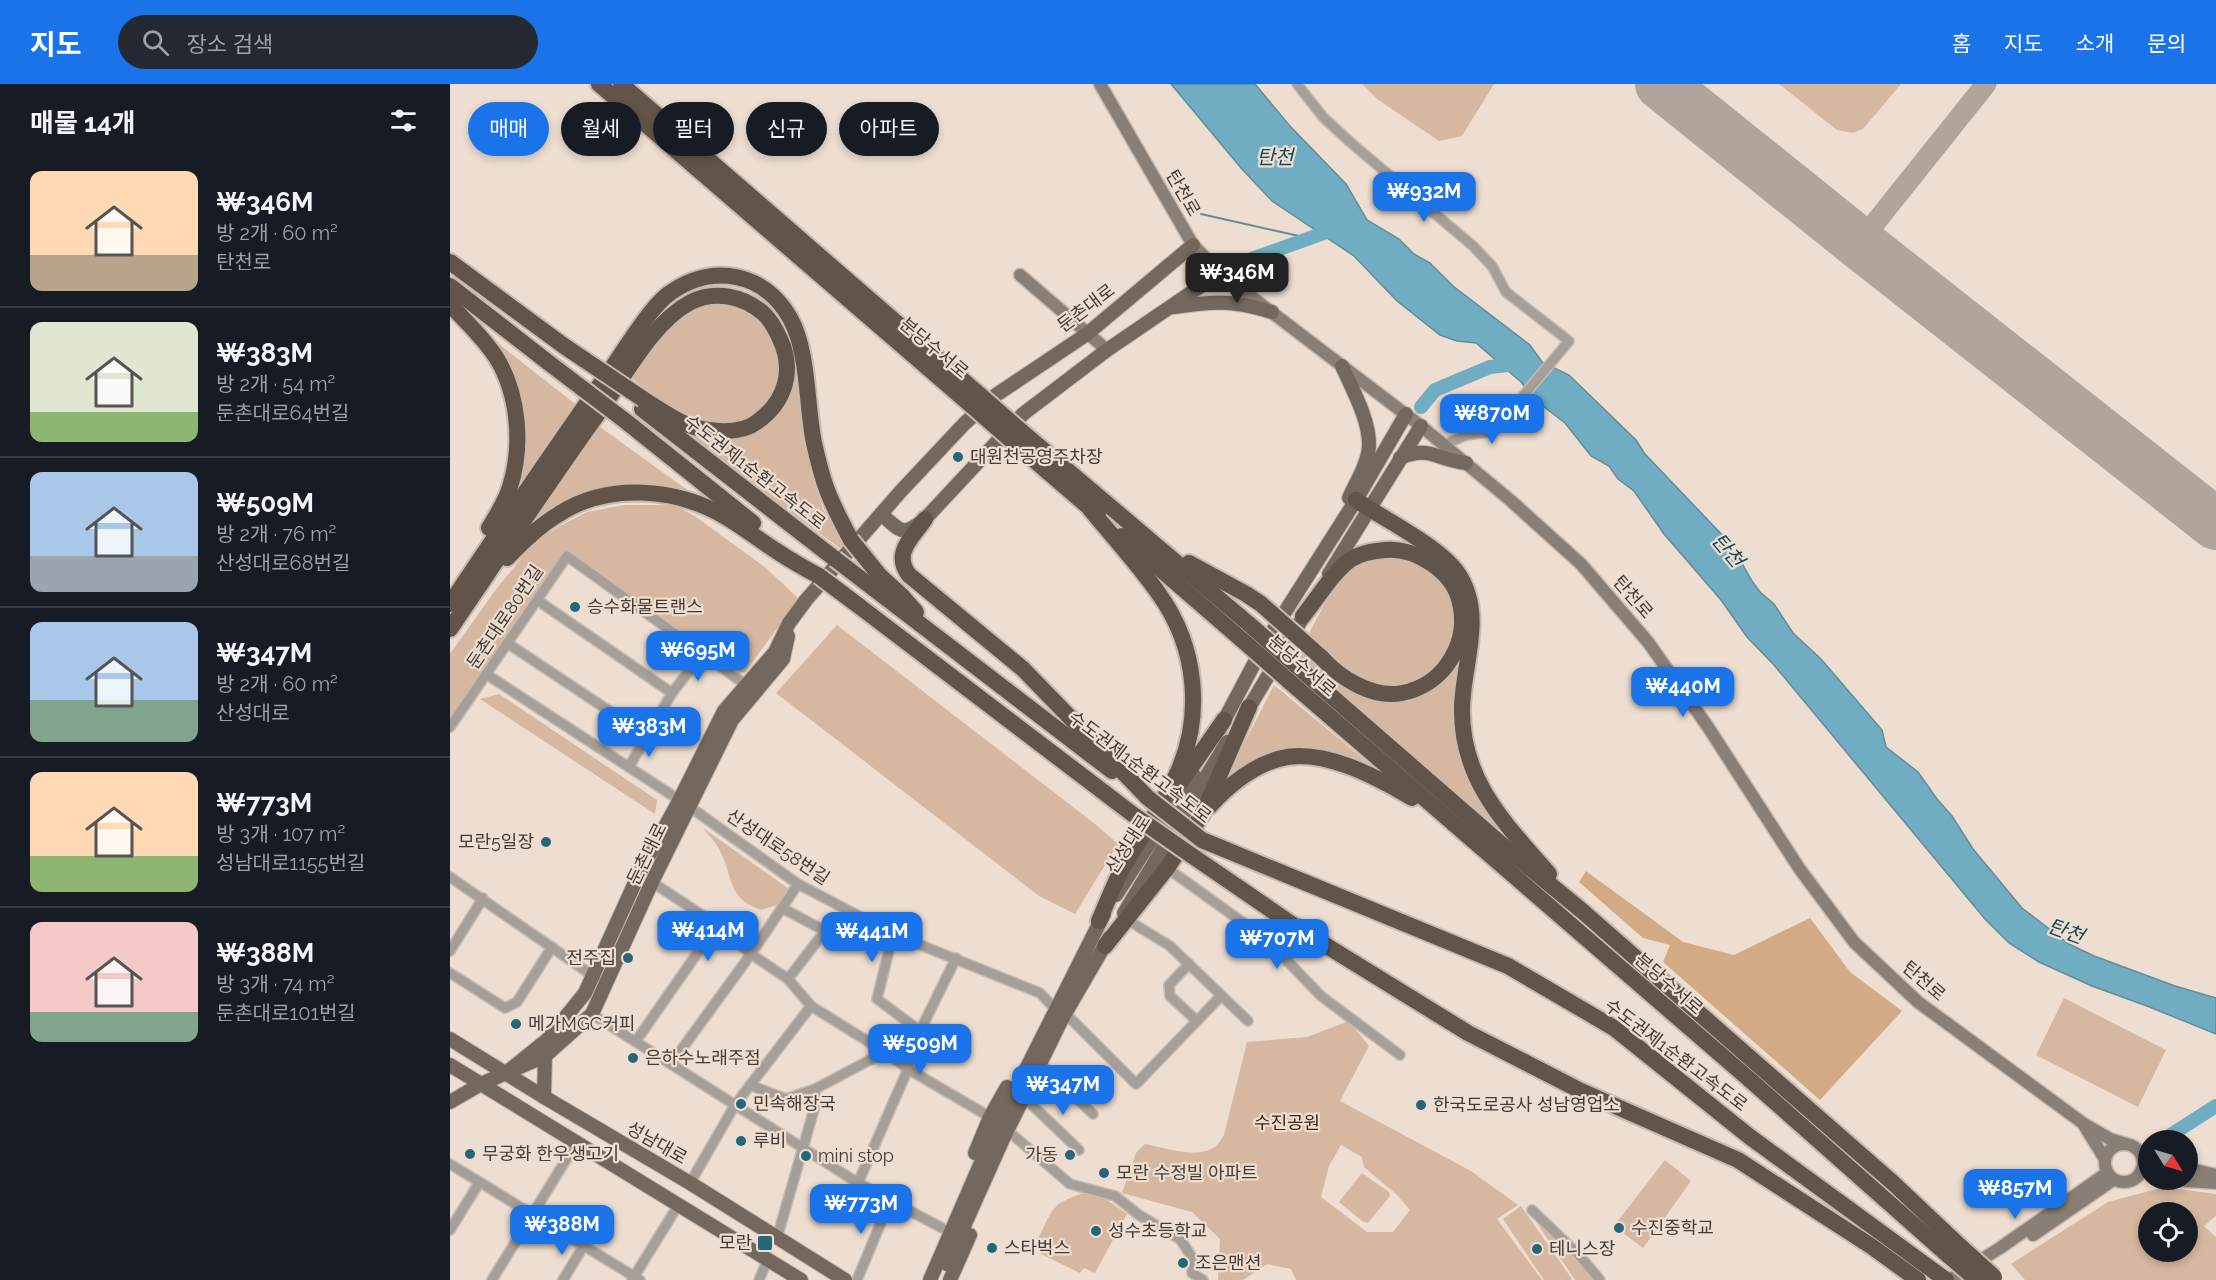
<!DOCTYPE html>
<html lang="ko">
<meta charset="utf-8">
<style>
:root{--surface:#171b24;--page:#242831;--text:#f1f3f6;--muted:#9ea1a6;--line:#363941;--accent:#1a73e8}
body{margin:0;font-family:Raleway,"Noto Sans KR",sans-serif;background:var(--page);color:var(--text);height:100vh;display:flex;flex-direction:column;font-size:22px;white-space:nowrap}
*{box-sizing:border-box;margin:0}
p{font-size:20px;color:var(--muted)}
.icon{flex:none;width:33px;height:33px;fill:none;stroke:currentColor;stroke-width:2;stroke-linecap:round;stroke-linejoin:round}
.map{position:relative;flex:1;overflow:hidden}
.sheet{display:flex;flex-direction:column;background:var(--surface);width:450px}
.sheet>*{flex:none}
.guide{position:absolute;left:18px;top:18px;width:570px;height:54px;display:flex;gap:12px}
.needle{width:39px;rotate:127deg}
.buttons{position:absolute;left:1688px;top:1046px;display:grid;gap:12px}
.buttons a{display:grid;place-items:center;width:60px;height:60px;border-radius:50%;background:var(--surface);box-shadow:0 3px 9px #0003;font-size:30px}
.price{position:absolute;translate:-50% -51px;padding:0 14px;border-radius:12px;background:var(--accent);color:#fff;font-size:20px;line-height:39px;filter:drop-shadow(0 2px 3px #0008)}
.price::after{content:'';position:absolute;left:50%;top:36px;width:18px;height:14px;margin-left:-9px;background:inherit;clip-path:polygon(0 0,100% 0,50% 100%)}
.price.active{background:#222;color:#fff}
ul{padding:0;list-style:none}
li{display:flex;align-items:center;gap:18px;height:150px;padding:0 30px}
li+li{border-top:2px solid var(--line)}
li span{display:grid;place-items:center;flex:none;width:168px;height:120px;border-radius:12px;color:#555}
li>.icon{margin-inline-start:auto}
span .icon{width:72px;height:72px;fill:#fffc;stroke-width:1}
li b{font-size:26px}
h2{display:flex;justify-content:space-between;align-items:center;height:72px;padding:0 30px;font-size:26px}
.tag{padding:0 21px;border-radius:27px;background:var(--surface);box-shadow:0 3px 9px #0003;font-size:21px;line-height:54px}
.tag.active{background:var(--accent);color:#fff}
header{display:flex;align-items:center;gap:36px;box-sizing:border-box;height:84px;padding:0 30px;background:var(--accent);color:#fff}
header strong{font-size:28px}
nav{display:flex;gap:33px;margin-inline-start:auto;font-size:21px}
.search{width:420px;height:54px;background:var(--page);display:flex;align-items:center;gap:15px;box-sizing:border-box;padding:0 21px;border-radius:33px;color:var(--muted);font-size:22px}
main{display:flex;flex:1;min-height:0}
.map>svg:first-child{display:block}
</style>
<header>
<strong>지도</strong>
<div class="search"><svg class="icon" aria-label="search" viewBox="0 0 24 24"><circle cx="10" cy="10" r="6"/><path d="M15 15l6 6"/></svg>장소 검색</div>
<nav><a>홈</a><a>지도</a><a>소개</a><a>문의</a></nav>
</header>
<main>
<section class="sheet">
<h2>매물 14개<svg class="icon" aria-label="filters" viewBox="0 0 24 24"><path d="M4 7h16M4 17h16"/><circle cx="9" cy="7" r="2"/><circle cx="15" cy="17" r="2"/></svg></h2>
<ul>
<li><span style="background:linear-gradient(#ffd9b3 70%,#b9a48a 0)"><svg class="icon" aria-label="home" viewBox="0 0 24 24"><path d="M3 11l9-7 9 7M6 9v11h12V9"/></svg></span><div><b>₩346M</b><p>방 2개 · 60 m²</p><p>탄천로</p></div></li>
<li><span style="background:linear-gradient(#dfe7d0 75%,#8fb573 0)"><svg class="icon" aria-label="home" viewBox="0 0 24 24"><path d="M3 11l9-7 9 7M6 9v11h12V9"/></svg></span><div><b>₩383M</b><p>방 2개 · 54 m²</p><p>둔촌대로64번길</p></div></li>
<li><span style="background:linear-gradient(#a9c7e8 70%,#9aa5b1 0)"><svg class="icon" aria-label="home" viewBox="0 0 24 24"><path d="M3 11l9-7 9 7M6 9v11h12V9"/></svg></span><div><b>₩509M</b><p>방 2개 · 76 m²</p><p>산성대로68번길</p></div></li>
<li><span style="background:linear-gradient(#a9c7e8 65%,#7fa58c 0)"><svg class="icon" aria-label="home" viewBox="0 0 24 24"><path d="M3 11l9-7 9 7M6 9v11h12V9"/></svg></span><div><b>₩347M</b><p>방 2개 · 60 m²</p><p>산성대로</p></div></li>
<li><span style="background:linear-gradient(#ffd9b3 70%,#8fb573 0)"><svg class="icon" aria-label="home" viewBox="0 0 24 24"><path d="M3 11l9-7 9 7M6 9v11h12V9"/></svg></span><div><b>₩773M</b><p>방 3개 · 107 m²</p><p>성남대로1155번길</p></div></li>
<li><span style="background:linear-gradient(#f6c9c9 75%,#7fa58c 0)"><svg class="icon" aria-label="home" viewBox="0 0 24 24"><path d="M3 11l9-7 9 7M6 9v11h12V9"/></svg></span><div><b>₩388M</b><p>방 3개 · 74 m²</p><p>둔촌대로101번길</p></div></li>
</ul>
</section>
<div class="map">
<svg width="1766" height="1196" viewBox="0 0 1766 1196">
<rect width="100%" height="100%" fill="#eeded1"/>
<g fill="#d6b8a0" fill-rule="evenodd">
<path d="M912 0H1044L1012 52 989 57 927 15Z"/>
<path d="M1329 0H1451L1413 45 1403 49 1387 46Z"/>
<path d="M270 217C288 222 314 232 322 251 338 285 323 334 282 342 274 343 263 339 255 338 248 336 239 336 233 332 214 323 198 308 182 294 206 258 222 224 270 217Z"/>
<path d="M26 242 129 323 63 412 73 344Z"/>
<path d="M347 288 354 357 365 401 373 425 391 452 402 473 238 353C300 359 327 350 347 288Z"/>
<path d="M150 343 247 413C206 397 162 392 122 414 104 425 87 440 70 453Z"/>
<path d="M174 421H225L246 433 316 484 349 515 295 588 282 589 245 560 113 469 0 635V570L44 508 82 461 108 443 137 428Z"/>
<path d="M939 472 961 475 983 486 1003 512 1006 531 1004 554 997 572 964 601 941 605 916 599 883 578 857 553 890 491 911 479Z"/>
<path d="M387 541 645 740 668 760 625 830 589 812 326 609Z"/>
<path d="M853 569C890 594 927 633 974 611 987 605 999 590 1009 580L1014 680 1028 713 1059 758 849 575Z"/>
<path d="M824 601 923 683 882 671 793 683 777 693Z"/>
<path d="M49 610 207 716 205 730 30 615Z"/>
<path d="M253 744 339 805 327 821 311 826C277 814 284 795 270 767 266 758 258 751 253 744Z"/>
<path d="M1614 914 1716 966 1688 1023 1586 971Z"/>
<path d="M899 937 919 962 890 1017 1021 1087 1068 1121 1047 1135 1092 1196H846L841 1185 817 1180 793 1196H768L770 1155 742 1128 672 1109 686 1069 695 1060C716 1064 747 1076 766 1062 769 1059 772 1054 774 1051L797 958 857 953ZM891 1061 912 1073 914 1083 946 1110 960 1126 943 1148H917L871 1113 879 1082Z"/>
<path d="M1215 1076 1241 1097 1193 1164 1164 1142Z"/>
<path d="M912 1089 939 1108 940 1112 918 1139 912 1137 889 1118Z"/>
<path d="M1714 1103 1766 1110V1132L1754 1142 1766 1153V1196H1575L1561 1180 1658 1118ZM1698 1128H1737V1167H1698Z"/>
<path d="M635 1109 653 1113 677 1130 645 1189 634 1184 630 1189 589 1169 592 1162 586 1159C602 1128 599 1119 635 1109Z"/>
<path d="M1071 1122 1122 1195 1121 1196H1094L1053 1135Z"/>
<path d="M1083 1133 1110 1156 1145 1196H1125Z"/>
</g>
<path fill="#d3aa86" d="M1136 787 1233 858 1284 871 1360 834 1400 888 1452 927 1370 1016 1213 878 1220 861 1193 854 1129 798Z"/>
<path fill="#71adc2" stroke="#638b98" stroke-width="1.5" d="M721 0H805L839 41 896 100 917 136 949 155 964 170 980 179 1003 202 1080 261 1092 278 1119 291 1186 356 1195 370 1275 454 1280 468 1289 474 1302 497 1310 508 1324 520 1343 549 1371 575 1432 646 1436 663 1468 688 1487 715 1502 732 1523 765 1572 824 1619 860 1644 872 1725 902 1766 914V950L1697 922 1642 902 1589 878 1559 859 1535 835 1324 581 1297 553 1271 516 1214 450 1184 407 1168 395 1159 382 1141 372 1115 339 1085 316 1071 298 1026 259 1007 257 990 251 947 217 904 172 822 117 791 84Z"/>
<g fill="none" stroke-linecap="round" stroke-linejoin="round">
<path stroke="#638b98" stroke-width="2" d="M751 130 858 154"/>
<g stroke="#71adc2" stroke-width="14">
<path d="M785 181 885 145"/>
<path d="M971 323 985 306 1040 283 1067 280"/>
<path d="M1713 1056 1766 1022"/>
</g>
<path stroke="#b1a49a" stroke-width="21" d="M1409 159 1536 0"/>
<path stroke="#b1a49a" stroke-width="52" d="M1211 0 1409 159 1766 440"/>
<g stroke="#c8baaf" stroke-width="12">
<g id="street">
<path d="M847 0 873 33 900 58 1023 162 1042 182 1056 208 1119 257 1044 347 1016 351 994 361"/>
<path d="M87 516 222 609"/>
<path d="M57 559 197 652"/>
<path d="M36 590 240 723 348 800 443 850 590 909 605 925"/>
<path d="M0 643 117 472 296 601"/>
<path d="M179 683 222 609 252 570"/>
<path d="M717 784 816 855 871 912 950 971"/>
<path d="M0 793 146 894"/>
<path d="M202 798 267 841 301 870 338 895 361 922 435 968 458 985 540 1033"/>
<path d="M332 824 375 847 440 850"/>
<path d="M676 835 720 862 798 937"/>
<path d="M443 850 427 915 470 947"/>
<path d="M0 867 33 814"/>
<path d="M739 880 719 901 720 912 747 937"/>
<path d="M0 889 55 924 67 918 102 863"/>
<path d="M338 895 375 847"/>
<path d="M142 930 408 1099 492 1144"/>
<path d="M620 934 686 1000 771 912"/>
<path d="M186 957 267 841"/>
<path d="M221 980 301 870 348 800"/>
<path d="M595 984 643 1030"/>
<path d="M300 1001 336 1015 365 1005"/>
<path d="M579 1018 629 1066"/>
<path d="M564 1052 620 1100 665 1112 689 1131 730 1155 742 1173V1189L753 1196"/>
<path d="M0 1080 190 1196"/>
<path d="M240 1099 285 1021 361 922"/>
<path d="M408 1099 458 985 460 958 470 947 506 874"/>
<path d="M1082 1126 1129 1171 1150 1196"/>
<path d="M0 1146 29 1099"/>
<path d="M327 1154 365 1022V1005L435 968 460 958"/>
<path d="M42 1196 127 1058"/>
<path d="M113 1196 133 1163"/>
<path d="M182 1196 229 1120"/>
<path d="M309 1196 318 1175"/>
<path d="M407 1196 440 1117"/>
</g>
</g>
<g stroke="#c8baaf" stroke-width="15">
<g id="secondary">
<path d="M650 0 743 161 770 189 971 342 1060 416 1131 480 1198 558 1258 643 1349 784 1404 858 1468 918 1634 1040 1660 1055 1676 1060"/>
<path d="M570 191 657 266"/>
<path d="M1634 1041 1655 1075"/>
<circle cx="1674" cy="1079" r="19"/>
<path d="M1737 1084 1766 1091"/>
<path d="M1708 1095 1766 1099"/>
<path d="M1583 1151 1663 1096"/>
<path d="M1499 1196 1550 1164 1657 1089"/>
</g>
</g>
<g stroke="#c8baaf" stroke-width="16">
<g id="primary">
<path d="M724 223C764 217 783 216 822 228"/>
<path d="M892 282C902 304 920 337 919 362 918 380 906 398 899 414"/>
<path d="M950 374C979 361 987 376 1016 379"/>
<path d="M431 430C452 448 452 453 475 435L573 330 657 266 770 189"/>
<path d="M879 490 971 342"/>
<path d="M794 632 858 525"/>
<path d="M769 646 814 561 906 416 956 330"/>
<path d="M666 811 744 691"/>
<path d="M674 829 777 658"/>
<path d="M0 955 94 1013 240 1099 395 1196"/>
<path d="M0 981 351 1196"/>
<path d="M56 989 97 956 135 909 188 792 229 717 274 627 325 568 339 539 356 516 451 407 514 340 546 311 637 250 743 161"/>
<path d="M94 1013 95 972"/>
<path d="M0 1018 31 1000 95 972 142 930 202 798 282 636 333 575 338 552"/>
<path d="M525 1069 540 1033 557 1003"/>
<path d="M497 1180 553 1055 613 933 659 854"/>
<path d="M480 1196 543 1051 654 830"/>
<path d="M500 1196 520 1151"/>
</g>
</g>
<g stroke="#c8baaf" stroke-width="20">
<g id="highway">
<path d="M149 0 522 322"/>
<path d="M171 0 531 312"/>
<path d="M0 178 114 262"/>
<path d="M0 202 99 279"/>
<path d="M0 220C15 237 33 253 46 273 69 310 73 362 60 403 56 417 47 431 39 444"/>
<path d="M192 325 385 475"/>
<path d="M178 339 303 439"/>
<path d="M571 347 800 541"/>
<path d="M562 357 648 431"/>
<path d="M906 416C933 435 993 464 1009 491 1035 532 1013 579 1012 624 1011 697 1055 739 1099 790"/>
<path d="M640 425C663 453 688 480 709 510 747 563 754 633 726 692 710 725 689 756 671 787 663 803 656 821 649 837"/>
<path d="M475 435C463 453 442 469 459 491L573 585 698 714"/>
<path d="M672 452 791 555"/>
<path d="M57 474C73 458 89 442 109 430 158 398 227 404 276 433 293 443 309 456 325 466 340 476 354 484 369 492"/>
<path d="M739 479 796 510 811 520"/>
<path d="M430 492 452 512 466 528"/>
<path d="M423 504 662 687"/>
<path d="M0 520C53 441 106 362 162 284 175 265 202 221 220 209 262 179 314 188 340 234 359 268 356 320 364 359 368 376 372 395 379 411 385 426 393 441 401 456"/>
<path d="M409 522 685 732"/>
<path d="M853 532C868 514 881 490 900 476 910 469 923 467 935 466 964 463 1001 486 1009 515 1021 557 995 601 952 609 923 615 890 594 872 574"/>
<path d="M0 545C51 470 101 395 154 321 177 288 204 237 241 218 265 206 293 212 313 229 321 236 326 246 330 255 345 287 335 318 307 338 294 348 273 348 258 346 233 343 214 328 193 315"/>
<path d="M849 584 1058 766 1131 826 1442 1098 1512 1164"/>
<path d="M840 598 1299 995 1499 1172"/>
<path d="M730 699 774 636"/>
<path d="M760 722C778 702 802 683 828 675 870 662 927 693 962 714"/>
<path d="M752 756 1058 882 1164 944 1300 1053 1496 1196"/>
<path d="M741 771 846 843 1018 949 1131 1007 1288 1076 1421 1162 1468 1196"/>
<path d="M655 862 717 784 753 729 799 623"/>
</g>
</g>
<use href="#street" stroke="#a69f99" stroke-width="9"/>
<use href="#secondary" stroke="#897f76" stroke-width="12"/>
<use href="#primary" stroke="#74685e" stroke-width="14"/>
<use href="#highway" stroke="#625449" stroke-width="16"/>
<g stroke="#c8baaf" stroke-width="20" stroke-linecap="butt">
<g id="highway-bridge">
<path d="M114 262 193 315"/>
<path d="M99 279 178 339"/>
<path d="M531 312 571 347"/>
<path d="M522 322 562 357"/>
<path d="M401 456 430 492"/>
<path d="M385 475 423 504"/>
<path d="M369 492 409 522"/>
<path d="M811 520 872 574"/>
<path d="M800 541 849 584"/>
<path d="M791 555 840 598"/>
<path d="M698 714 752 756"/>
<path d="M685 732 741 771"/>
<path d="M1512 1164 1544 1193"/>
<path d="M1499 1172 1527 1196"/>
</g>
</g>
<use href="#highway-bridge" stroke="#625449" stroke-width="16"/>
</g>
<g fill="#25667a" stroke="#eeded1" stroke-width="2">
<circle cx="508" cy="373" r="6"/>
<circle cx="125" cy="523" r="6"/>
<circle cx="96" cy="758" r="6"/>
<circle cx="178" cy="874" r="6"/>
<circle cx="66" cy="940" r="6"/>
<circle cx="183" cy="974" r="6"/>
<circle cx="291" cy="1020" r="6"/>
<circle cx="971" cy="1021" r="6"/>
<circle cx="291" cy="1057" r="6"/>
<circle cx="20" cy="1070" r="6"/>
<circle cx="620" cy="1071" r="6"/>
<circle cx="356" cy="1072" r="6"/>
<circle cx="654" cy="1089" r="6"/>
<circle cx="1169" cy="1144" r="6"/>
<circle cx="646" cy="1147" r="6"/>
<rect x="307" y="1151" width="16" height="16" rx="3"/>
<circle cx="542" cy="1164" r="6"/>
<circle cx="1087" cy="1165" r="6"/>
<circle cx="733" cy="1179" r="6"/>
</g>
<g text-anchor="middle" stroke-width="4.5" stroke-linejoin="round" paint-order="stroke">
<g font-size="18" fill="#423b36" stroke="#eeded1">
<text transform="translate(733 109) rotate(60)" y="6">탄천로</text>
<text transform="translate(636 224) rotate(-37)" y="6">둔촌대로</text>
<text transform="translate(484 264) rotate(40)" y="6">분당수서로</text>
<text transform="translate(305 388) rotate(38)" y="6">수도권제1순환고속도로</text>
<text transform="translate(1183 513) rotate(49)" y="6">탄천로</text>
<text transform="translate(55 533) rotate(-56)" y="6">둔촌대로80번길</text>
<text transform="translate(852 582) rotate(41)" y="6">분당수서로</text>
<text transform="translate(690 683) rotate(37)" y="6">수도권제1순환고속도로</text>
<text transform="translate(678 760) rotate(-57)" y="6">산성대로</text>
<text transform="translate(328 763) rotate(34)" y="6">산성대로58번길</text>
<text transform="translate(197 770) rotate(-64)" y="6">둔촌대로</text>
<text transform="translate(1474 897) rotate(41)" y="6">탄천로</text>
<text transform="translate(1219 900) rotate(41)" y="6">분당수서로</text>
<text transform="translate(1226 971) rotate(37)" y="6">수도권제1순환고속도로</text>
<text transform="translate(207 1059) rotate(30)" y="6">성남대로</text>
</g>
<g font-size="18" fill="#423b36" stroke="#eeded1" text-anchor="start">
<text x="520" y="379">대원천공영주차장</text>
<text x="137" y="529">승수화물트랜스</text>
<text x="84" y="764" text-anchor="end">모란5일장</text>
<text x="166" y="880" text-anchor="end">전주집</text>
<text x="78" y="946">메가MGC커피</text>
<text x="195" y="980">은하수노래주점</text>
<text x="303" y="1026">민속해장국</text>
<text x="983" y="1027">한국도로공사 성남영업소</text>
<text x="303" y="1063">루비</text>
<text x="32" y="1076">무궁화 한우생고기</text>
<text x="608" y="1077" text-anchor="end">가동</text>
<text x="368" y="1078">mini stop</text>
<text x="666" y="1095">모란 수정빌 아파트</text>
<text x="1181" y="1150">수진중학교</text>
<text x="658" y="1153">성수초등학교</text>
<text x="302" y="1165" text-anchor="end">모란</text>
<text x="554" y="1170">스타벅스</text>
<text x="1099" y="1171">테니스장</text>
<text x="745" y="1185">조은맨션</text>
</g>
<g font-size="18" fill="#422508" stroke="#eeded1">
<text x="837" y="1045">수진공원</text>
</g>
<g font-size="20" font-style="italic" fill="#154959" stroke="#eeded1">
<text x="825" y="80">탄천</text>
<text transform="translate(1278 466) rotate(50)" y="7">탄천</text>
<text transform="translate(1616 847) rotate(20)" y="7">탄천</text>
</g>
</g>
</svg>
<div class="buttons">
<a><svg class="needle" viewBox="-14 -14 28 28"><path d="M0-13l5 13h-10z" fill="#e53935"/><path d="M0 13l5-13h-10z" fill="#9ea1a6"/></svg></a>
<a><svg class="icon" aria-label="locate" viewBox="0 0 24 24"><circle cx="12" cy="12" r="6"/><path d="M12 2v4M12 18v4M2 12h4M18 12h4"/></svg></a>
</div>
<b class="price" style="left:974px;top:139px">₩932M</b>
<b class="price active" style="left:787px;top:220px">₩346M</b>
<b class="price" style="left:1042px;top:361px">₩870M</b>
<b class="price" style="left:248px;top:598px">₩695M</b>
<b class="price" style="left:1233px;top:634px">₩440M</b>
<b class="price" style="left:199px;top:674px">₩383M</b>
<b class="price" style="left:258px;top:878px">₩414M</b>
<b class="price" style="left:422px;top:879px">₩441M</b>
<b class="price" style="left:827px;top:886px">₩707M</b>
<b class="price" style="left:470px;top:991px">₩509M</b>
<b class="price" style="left:613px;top:1032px">₩347M</b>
<b class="price" style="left:1565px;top:1136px">₩857M</b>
<b class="price" style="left:411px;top:1151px">₩773M</b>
<b class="price" style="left:112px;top:1172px">₩388M</b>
<div class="guide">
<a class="tag active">매매</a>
<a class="tag">월세</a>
<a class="tag">필터</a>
<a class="tag">신규</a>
<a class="tag">아파트</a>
</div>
</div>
</main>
